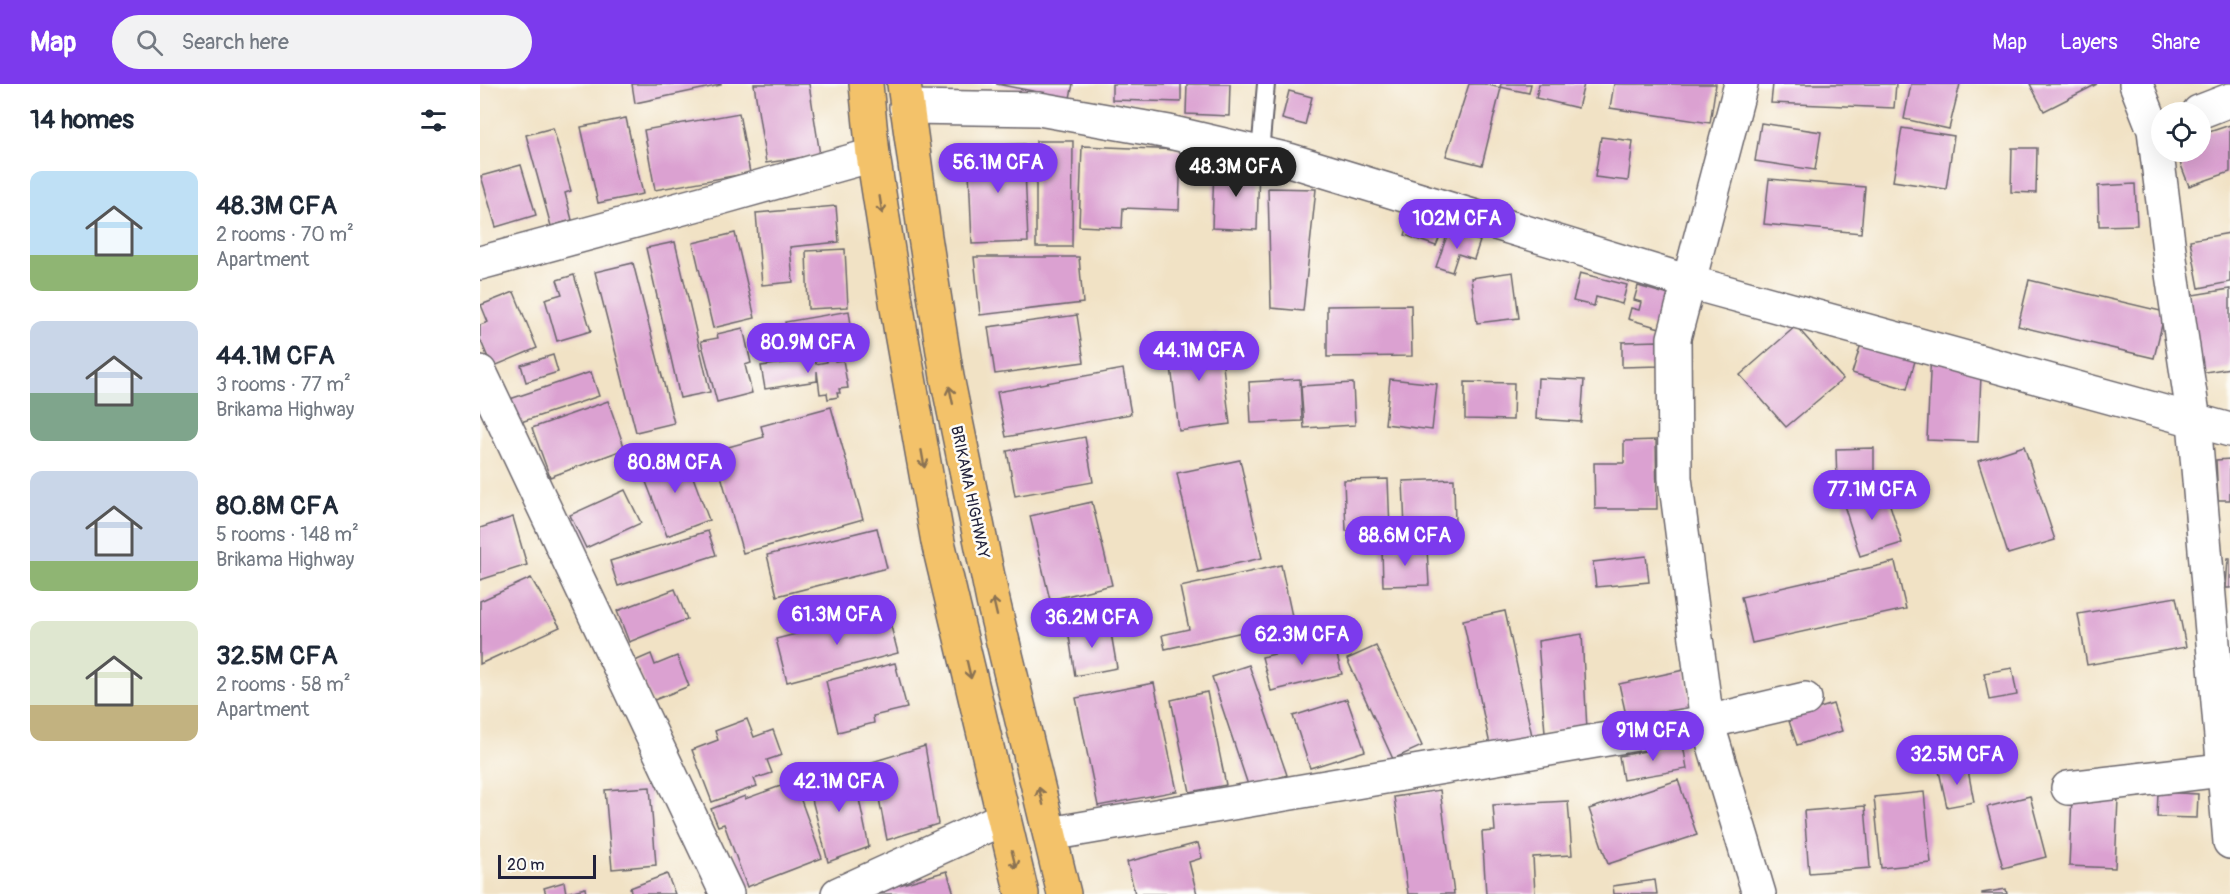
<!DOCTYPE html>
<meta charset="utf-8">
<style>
:root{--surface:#fff;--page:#f2f2f3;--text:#1f2937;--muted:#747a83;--accent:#7c3aed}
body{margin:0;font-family:Pangolin,sans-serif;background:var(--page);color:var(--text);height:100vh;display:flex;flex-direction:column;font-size:22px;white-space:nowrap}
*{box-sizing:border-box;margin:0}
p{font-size:20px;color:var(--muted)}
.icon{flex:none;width:33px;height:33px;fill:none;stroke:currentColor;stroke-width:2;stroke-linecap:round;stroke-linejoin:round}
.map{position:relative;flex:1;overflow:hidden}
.panel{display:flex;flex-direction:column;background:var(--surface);width:480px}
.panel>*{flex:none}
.buttons{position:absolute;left:1671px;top:18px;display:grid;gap:12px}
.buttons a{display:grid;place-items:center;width:60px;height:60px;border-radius:50%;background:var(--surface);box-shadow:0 6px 24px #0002;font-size:30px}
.scale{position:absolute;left:18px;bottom:15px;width:98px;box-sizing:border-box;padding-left:6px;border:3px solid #22223b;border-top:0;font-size:16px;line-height:21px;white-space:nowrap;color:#22223b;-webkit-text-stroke:4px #fdfcf7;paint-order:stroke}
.price{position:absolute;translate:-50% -51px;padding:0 14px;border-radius:21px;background:var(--accent);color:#fff;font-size:20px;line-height:39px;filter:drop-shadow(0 2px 3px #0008)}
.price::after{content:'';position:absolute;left:50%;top:36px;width:18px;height:14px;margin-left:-9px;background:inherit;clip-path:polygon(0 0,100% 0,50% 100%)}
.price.selected{background:#222;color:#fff}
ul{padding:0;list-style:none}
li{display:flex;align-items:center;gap:18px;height:150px;padding:0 30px}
li span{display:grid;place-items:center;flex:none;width:168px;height:120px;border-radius:12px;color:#555}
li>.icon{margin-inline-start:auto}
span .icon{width:72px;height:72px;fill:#fffc;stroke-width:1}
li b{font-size:26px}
h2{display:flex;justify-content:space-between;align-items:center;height:72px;padding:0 30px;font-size:26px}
header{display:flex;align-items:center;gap:36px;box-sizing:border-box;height:84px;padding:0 30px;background:var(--accent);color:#fff}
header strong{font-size:28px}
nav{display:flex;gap:33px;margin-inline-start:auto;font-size:21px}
.search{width:420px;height:54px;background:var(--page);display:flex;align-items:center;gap:15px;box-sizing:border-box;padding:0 21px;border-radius:33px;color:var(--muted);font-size:22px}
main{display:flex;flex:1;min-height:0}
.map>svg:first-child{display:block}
</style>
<header>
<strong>Map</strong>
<div class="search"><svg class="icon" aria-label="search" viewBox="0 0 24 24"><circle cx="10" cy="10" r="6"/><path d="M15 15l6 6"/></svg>Search here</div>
<nav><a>Map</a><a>Layers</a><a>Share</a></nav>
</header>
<main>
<section class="panel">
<h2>14 homes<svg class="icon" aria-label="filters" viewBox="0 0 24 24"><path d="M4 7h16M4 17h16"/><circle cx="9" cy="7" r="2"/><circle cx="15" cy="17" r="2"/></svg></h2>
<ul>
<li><span style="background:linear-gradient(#bfe0f5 70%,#8fb573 0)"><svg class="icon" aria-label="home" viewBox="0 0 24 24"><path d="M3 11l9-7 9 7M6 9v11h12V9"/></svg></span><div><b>48.3M CFA</b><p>2 rooms · 70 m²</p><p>Apartment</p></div></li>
<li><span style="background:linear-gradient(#c9d6e8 60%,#7fa58c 0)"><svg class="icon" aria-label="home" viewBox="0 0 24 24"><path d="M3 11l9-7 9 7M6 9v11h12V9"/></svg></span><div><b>44.1M CFA</b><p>3 rooms · 77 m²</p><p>Brikama Highway</p></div></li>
<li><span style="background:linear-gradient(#c9d6e8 75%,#8fb573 0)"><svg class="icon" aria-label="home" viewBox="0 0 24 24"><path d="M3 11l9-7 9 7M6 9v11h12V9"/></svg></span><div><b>80.8M CFA</b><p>5 rooms · 148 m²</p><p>Brikama Highway</p></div></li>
<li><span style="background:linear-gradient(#dfe7d0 70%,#c2b280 0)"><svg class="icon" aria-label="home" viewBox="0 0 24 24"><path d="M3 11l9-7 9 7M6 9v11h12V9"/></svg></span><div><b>32.5M CFA</b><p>2 rooms · 58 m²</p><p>Apartment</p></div></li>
</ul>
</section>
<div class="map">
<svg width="1750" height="810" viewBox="0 0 1750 810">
<rect width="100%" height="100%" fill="#fdfcf7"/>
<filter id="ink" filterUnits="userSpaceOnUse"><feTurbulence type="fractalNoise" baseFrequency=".0167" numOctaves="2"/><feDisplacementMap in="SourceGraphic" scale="12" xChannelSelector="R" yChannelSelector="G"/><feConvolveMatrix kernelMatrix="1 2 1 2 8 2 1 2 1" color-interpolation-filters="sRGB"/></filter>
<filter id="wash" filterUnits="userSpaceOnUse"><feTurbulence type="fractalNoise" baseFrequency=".008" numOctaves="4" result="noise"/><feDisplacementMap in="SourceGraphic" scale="24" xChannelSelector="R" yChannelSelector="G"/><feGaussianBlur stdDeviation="1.35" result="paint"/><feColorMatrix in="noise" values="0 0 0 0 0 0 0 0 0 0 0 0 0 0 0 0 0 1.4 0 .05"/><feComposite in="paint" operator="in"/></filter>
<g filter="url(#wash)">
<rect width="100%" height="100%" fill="#f1e2c5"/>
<g id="blocks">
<g fill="#dba1d1">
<path d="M152 0H241V1L155 19Z"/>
<path d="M274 0H329L340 71 286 79Z"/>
<path d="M516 0H593L590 14Z"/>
<path d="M632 0H701V18L632 16Z"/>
<path d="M707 0H750L749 32 706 30Z"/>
<path d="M989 0H1004L1021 4 1002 81 966 72Z"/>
<path d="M1021 0H1051L1049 9 1020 3Z"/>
<path d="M1059 0H1104L1098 24 1056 14Z"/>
<path d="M1134 0H1236L1230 39 1130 24Z"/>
<path d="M1293 0H1416L1414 24 1291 19Z"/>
<path d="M1431 0H1480L1469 45 1424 35Z"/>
<path d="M1550 0H1617L1564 27Z"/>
<path d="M809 7 832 13 825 41 802 35Z"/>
<path d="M259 29 270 89 175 106 164 46Z"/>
<path d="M146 34 163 110 118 119 101 43Z"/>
<path d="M1281 39 1341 48 1335 86 1275 77Z"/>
<path d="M1750 41V88L1709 102 1696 68H1720V51Z"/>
<path d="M73 44 91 107 85 109 92 136 71 142 46 51Z"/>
<path d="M1422 44 1474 52 1466 105 1413 97Z"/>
<path d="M1121 53 1153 57 1148 97 1115 93Z"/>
<path d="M556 57H593L592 163H556Z"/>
<path d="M544 60 548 158 492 160 488 62Z"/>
<path d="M602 62 701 66 699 126 643 124 642 144 599 142Z"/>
<path d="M1532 64H1557L1556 109 1531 108Z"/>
<path d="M41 81 56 131 16 143 1 92Z"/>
<path d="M734 82 779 83 777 146 732 144Z"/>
<path d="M1289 95 1385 103 1381 149 1284 140Z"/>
<path d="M1655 100 1657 141 1619 142 1618 102Z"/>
<path d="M788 104 836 105 823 227 791 224Z"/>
<path d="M356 122 359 158 310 163 313 198 282 201 276 129Z"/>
<path d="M931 134 963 145 956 162 925 151Z"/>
<path d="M969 146 1000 157 994 175 978 170 972 188 956 183Z"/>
<path d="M255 149 275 234 233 244 213 159Z"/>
<path d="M1750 149V198L1719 204 1710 156Z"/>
<path d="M195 158 230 308 200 314 166 164Z"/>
<path d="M365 165 368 223 328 225 326 167Z"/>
<path d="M494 173H599L603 219 500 231Z"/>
<path d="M153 179 194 339 156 348 115 188Z"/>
<path d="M1033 188 1039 234 997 239 991 194Z"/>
<path d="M1100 189 1147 201 1142 220 1116 213 1114 222 1093 217Z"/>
<path d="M94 191 111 247 77 257 65 215 82 210 77 196Z"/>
<path d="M1549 196 1685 228 1674 274 1538 242Z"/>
<path d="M1158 202 1189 211 1180 244 1148 235 1151 224 1159 226 1161 218 1154 216Z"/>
<path d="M1750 205V284L1713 290 1700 213Z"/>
<path d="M34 208 57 264 12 283 0 255V241L8 238 1 221Z"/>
<path d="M931 221 932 272 847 273V222Z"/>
<path d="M369 227 374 261 281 276 277 254 296 251 295 244 306 242 305 238Z"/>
<path d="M597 231 604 278 515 290 508 243Z"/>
<path d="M1387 240 1441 256 1427 305 1372 289Z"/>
<path d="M1316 242 1363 295 1306 343 1260 291Z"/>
<path d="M263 244 271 279 265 281 272 309 237 318 221 257 238 254 237 250Z"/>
<path d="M739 249 750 340 699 347 688 258Z"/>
<path d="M1179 257 1180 282 1142 283V258Z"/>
<path d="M1451 266 1502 269 1498 358 1447 356Z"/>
<path d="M334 270 336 280 347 278 346 272 354 271 355 277 363 276 368 304 359 305 360 309H357L358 313 348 315 347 309 340 310 337 287V297L285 305 281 282 318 277 317 273Z"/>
<path d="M73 271 78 288 46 298 41 281Z"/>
<path d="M643 285 651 330 526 353 517 308Z"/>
<path d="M111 288 119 312 38 339 30 315Z"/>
<path d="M1058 294 1104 296 1101 338 1056 335Z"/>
<path d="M820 295 822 337 771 339 769 298Z"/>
<path d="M910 295 957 300 952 346 905 340Z"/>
<path d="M985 298 1034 299 1033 336 985 335Z"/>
<path d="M873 299 875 341 824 344 821 302Z"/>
<path d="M128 317 145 365 70 393 52 344Z"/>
<path d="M351 323 383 435 263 469 234 367 284 353 281 342Z"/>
<path d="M605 353 613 398 535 412 527 367Z"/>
<path d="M1176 356 1177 425H1115L1114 379H1144V357Z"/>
<path d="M1544 362 1575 456 1528 470 1498 377Z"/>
<path d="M1394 364V400L1357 401 1356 365Z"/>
<path d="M204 369 229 436 187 452 161 385Z"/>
<path d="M1750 375V416H1738L1736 376Z"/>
<path d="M760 376 782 474 718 488 697 389Z"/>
<path d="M908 395 910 446 866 447 864 396Z"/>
<path d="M974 395 975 442 925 445 923 397Z"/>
<path d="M1404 402 1422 459 1380 472 1362 415Z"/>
<path d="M145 406 161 439 106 464 90 431Z"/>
<path d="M612 418 632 501 570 516 550 432Z"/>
<path d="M33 433 47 481 0 496V444Z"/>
<path d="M397 444 407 484 297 512 287 471Z"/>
<path d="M228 447 236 471 138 502 130 477Z"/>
<path d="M947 464 949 501 903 502 902 465Z"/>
<path d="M1166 472 1169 498 1116 503 1113 478Z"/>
<path d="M1748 474H1750V504H1746Z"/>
<path d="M1415 478 1426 525 1272 559 1261 513Z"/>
<path d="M801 481 813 537 685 565 682 551 709 545 700 503Z"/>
<path d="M51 494 80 543 0 580V517Z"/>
<path d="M195 505 207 535 149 558 137 527Z"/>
<path d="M1696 513 1706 563 1607 581 1598 530Z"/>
<path d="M407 527 418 569 307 598 296 555Z"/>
<path d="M1025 527 1054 661 1012 670 983 536Z"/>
<path d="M629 537 637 584 595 592 588 545Z"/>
<path d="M1102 550 1107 646 1065 649 1058 557Z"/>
<path d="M853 556 862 590 791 607 782 573Z"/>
<path d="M896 562 942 662 913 675 867 575Z"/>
<path d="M171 570 175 581 197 572 209 602 172 617 155 577Z"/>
<path d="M415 579 427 624 393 632 394 639 358 648 346 597Z"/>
<path d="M769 581 807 691 769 704 732 593Z"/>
<path d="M1532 584 1537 611 1509 616 1504 589Z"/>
<path d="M1204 586 1212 626 1148 640 1139 600Z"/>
<path d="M674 599 697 707 618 722 596 614Z"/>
<path d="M727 608 746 701 710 708 691 616Z"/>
<path d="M867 615 885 667 830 684 813 632Z"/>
<path d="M1353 620 1362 647 1317 661 1308 634Z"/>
<path d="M267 635 274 653 293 646 302 671 287 676 292 689 274 695 277 702 232 718 212 666 238 656 235 647Z"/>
<path d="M1203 660 1207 685 1143 696 1139 672Z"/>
<path d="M445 662 458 740 407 756 392 678Z"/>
<path d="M372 681 389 763 348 778 327 696Z"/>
<path d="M1487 681 1494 718 1467 723 1459 687Z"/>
<path d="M1198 696 1217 751 1128 780 1109 725Z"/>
<path d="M314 697 342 774 267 803 244 740 238 742 231 725 265 712V715Z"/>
<path d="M170 703 176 781 132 785 125 706Z"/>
<path d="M960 706 974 810H928L914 713Z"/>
<path d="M1444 708 1451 779 1401 784 1394 713Z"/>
<path d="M1678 708 1718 710 1717 734 1677 733Z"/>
<path d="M1550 712 1566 773 1523 784 1507 723Z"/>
<path d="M1592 712 1638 714 1635 784 1589 782Z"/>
<path d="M1088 717 1092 771 1053 773 1055 810H1006L1002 748 1015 747 1013 721Z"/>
<path d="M1385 722 1390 784 1329 789 1324 727Z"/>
<path d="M718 759 722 774 709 778 717 810H655L647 778Z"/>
<path d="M467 787 474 810H392V809Z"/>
<path d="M187 790 195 810H152L150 804Z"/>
<path d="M1175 796 1177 810H1134L1133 802Z"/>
<path d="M84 798 86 809 105 804 106 810H66L64 804Z"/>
<path d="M1526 805 1527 810H1502V809Z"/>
</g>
</g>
</g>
<g filter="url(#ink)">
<use href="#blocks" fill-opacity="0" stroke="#6a656b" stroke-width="1.5"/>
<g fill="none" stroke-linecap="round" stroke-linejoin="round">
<g stroke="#6a656b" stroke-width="20">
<path id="lane" d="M780 69 786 0"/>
</g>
<g stroke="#6a656b" stroke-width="36">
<g id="street">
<path d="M1261 0 1194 254 1195 394 1227 638 1279 810"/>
<path d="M1656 0 1674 46 1692 190 1714 337 1750 758"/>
<path d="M426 23 559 25 689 48 809 76 1209 198 1750 346"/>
<path d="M1719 28 1750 16"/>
<path d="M0 179 240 114 393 71"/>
<path d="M0 288 247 810"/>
<path d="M1588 704 1750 685"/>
<path d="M570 750 1227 638 1325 615"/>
<path d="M358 810 524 734"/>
</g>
</g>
<g stroke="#6a656b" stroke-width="36">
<g id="highway">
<path d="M386 0 393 71 421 249 458 458 542 810"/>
<path d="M424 0 445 153 467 293 513 517 584 810"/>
</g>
</g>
<use href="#lane" stroke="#fff" stroke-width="16"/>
<use href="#street" stroke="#fff" stroke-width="33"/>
<use href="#highway" stroke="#f3c26a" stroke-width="33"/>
</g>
<defs><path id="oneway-shaft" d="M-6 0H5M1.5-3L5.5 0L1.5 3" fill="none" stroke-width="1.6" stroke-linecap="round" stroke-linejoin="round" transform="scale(1.5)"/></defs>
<g stroke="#8a7252">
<use href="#oneway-shaft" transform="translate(401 121) rotate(81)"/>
<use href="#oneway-shaft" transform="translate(471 311) rotate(-102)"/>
<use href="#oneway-shaft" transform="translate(443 375) rotate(80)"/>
<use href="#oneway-shaft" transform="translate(515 523) rotate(-103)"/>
<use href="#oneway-shaft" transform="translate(489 586) rotate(77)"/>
<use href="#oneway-shaft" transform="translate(561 712) rotate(-104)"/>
<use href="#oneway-shaft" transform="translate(534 776) rotate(76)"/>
</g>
</g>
<g text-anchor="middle" stroke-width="5" stroke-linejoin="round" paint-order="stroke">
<g font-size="16" fill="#22223b" stroke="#fdfcf7">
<text transform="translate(491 408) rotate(78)" y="6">BRIKAMA HIGHWAY</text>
</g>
</g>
</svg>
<div class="buttons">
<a><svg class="icon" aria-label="locate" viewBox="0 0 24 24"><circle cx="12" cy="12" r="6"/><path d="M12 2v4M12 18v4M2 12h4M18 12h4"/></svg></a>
</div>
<div class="scale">20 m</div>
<b class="price" style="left:518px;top:110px">56.1M CFA</b>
<b class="price selected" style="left:756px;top:114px">48.3M CFA</b>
<b class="price" style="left:977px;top:166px">102M CFA</b>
<b class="price" style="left:328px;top:290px">80.9M CFA</b>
<b class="price" style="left:719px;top:298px">44.1M CFA</b>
<b class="price" style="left:195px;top:410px">80.8M CFA</b>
<b class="price" style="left:1392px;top:437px">77.1M CFA</b>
<b class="price" style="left:925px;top:483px">88.6M CFA</b>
<b class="price" style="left:357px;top:562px">61.3M CFA</b>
<b class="price" style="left:612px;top:565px">36.2M CFA</b>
<b class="price" style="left:822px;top:582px">62.3M CFA</b>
<b class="price" style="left:1173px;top:678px">91M CFA</b>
<b class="price" style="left:1477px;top:702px">32.5M CFA</b>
<b class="price" style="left:359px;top:729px">42.1M CFA</b>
</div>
</main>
